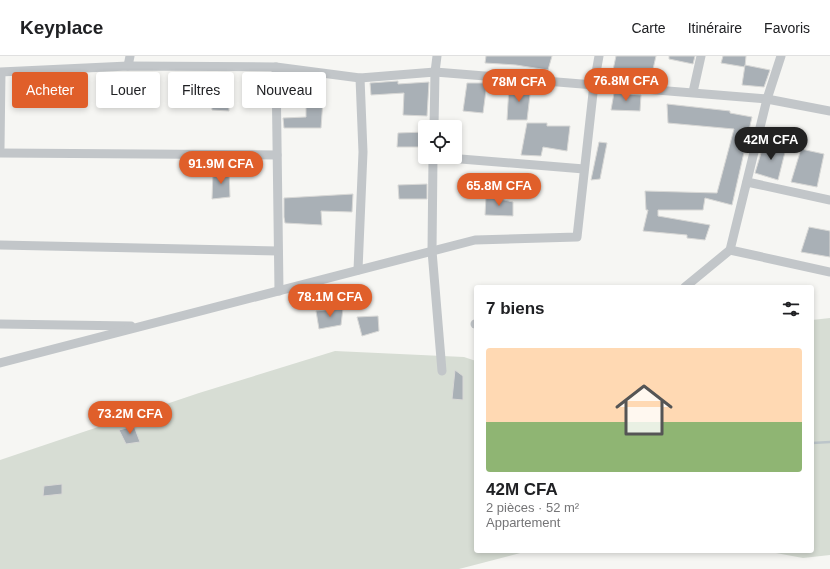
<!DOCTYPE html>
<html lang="fr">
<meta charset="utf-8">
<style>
:root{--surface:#fff;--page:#f2f2f2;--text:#202124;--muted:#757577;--line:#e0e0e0;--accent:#e05f2a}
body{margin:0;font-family:Helvetica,sans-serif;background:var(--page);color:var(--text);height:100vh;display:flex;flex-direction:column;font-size:15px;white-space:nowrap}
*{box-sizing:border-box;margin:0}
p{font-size:13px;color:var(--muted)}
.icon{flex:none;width:22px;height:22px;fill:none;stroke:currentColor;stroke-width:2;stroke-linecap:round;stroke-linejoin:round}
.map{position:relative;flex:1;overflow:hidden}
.panel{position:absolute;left:474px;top:229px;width:340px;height:268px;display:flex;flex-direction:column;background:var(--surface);border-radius:4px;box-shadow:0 2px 6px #0003}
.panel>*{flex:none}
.banner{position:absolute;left:12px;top:16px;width:380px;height:36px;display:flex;gap:8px}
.fabs{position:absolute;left:418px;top:64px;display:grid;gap:8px}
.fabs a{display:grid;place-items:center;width:44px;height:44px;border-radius:4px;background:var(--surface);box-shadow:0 2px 6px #0003;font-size:20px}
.price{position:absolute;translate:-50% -34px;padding:0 9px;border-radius:14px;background:var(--accent);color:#fff;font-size:13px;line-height:26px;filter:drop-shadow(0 1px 2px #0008)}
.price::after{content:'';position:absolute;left:50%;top:24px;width:12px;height:9px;margin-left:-6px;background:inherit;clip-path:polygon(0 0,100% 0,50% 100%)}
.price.current{background:#222;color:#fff}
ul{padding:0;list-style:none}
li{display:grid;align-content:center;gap:8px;height:212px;padding:0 12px}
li+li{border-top:1px solid var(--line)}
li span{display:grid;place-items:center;height:124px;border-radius:4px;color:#555}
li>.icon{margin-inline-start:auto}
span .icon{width:72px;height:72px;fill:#fffc;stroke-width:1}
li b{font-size:17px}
h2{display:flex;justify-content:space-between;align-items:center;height:48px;padding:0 12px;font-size:17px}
.chip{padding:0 14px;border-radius:4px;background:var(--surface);box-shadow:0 2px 6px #0003;font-size:14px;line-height:36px}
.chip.current{background:var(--accent);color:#fff}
header{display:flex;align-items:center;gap:24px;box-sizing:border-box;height:56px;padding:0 20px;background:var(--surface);border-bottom:1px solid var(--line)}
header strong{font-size:19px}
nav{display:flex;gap:22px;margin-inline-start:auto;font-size:14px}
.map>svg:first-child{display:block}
</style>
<header>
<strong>Keyplace</strong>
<nav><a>Carte</a><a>Itinéraire</a><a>Favoris</a></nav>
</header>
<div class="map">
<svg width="830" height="513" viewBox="0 0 830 513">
<rect width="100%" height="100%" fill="#f6f6f3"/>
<g fill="#d7ddd4">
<path d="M830 262V499L803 502 765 495H812V264Z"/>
<path d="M335 295 464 301 476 305V495H528L459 513H0V404L199 337Z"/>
</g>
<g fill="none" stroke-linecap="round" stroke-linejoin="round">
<path stroke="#bcc5ca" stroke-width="2.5" d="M812 387 830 386"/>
</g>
<g fill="#a9b0b6" stroke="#d8d8d6">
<path d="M486 0H552L548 14 516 9 485 7Z"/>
<path d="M616 0H656L651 22 613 14Z"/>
<path d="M669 0H695L693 8 669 3Z"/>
<path d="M723 0H746L745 11 721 7Z"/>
<path d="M745 9 770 14 764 31 742 29Z"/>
<path d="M210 20 228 21 229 55 212 54Z"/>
<path d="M398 25V28L429 26 427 60 403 59 404 37 371 39 370 27Z"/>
<path d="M467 27H487L483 57 463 55Z"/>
<path d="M509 30H531L527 64H507Z"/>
<path d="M614 37 641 39 640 55 611 54Z"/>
<path d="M306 44H323L321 72H284L283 62 306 61Z"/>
<path d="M667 48 730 55V57L752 61 732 149 705 142 703 154H658V160L710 169 705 184 687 182V179L643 175 648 154H646L645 135 717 137 734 73 668 67Z"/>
<path d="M527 67H547V70H570L567 95 543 91 541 100 521 99Z"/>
<path d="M425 76V91H397L398 77Z"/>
<path d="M599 86 607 87 600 123 591 124Z"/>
<path d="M764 87 786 92 778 124 755 117Z"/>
<path d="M801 93 824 98 817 131 791 126Z"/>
<path d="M213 116H229L230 141 212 143Z"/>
<path d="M427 128V143H399L398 129Z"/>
<path d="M353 138 352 156 321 155 322 169 285 167 284 161V142Z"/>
<path d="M486 140 513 146V160L485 159Z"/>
<path d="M809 171 830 175V201L801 196Z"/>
<path d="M343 252 341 269 319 273 316 255Z"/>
<path d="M378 260 379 275 362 280 357 261Z"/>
<path d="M455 314 463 320V344L452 343Z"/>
<path d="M134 370 140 386 126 388 119 374Z"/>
<path d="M62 428V438L43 440 44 430Z"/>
</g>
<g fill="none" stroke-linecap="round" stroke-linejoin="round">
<g stroke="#c2c6c9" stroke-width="9">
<path d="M128 10 130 0"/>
<path d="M276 11 279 235"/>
<path d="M0 16 128 10 276 11 360 22 435 16 767 43 830 55"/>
<path d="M693 36 701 0"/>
<path d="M434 71 435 16 437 0"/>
<path d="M0 92 1 17"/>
<path d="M0 97 277 99"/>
<path d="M433 101 432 195 442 315"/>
<path d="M436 101 584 113"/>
<path d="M747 126 830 144"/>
<path d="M0 189 278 195"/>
<path d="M730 194 830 216"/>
<path d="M358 214 363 96 360 22"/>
<path d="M685 231 730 194 767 43 781 0"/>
<path d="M0 268 131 270"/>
<path d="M475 268H476"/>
<path d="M0 307 475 184 577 181 594 28 599 0"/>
</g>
</g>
</svg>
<div class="fabs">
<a><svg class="icon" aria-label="locate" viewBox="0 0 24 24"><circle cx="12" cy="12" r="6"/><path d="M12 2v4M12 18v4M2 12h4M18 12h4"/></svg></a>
</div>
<b class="price" style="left:626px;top:46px">76.8M CFA</b>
<b class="price" style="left:519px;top:47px">78M CFA</b>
<b class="price current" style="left:771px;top:105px">42M CFA</b>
<b class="price" style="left:221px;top:129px">91.9M CFA</b>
<b class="price" style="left:499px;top:151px">65.8M CFA</b>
<b class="price" style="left:330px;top:262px">78.1M CFA</b>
<b class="price" style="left:130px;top:379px">73.2M CFA</b>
<div class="banner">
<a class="chip current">Acheter</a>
<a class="chip">Louer</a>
<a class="chip">Filtres</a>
<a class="chip">Nouveau</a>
</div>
<section class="panel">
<h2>7 biens<svg class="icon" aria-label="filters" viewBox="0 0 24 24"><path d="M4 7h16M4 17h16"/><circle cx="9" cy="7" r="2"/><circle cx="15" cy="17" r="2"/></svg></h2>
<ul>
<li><span style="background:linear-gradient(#ffd9b3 60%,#8fb573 0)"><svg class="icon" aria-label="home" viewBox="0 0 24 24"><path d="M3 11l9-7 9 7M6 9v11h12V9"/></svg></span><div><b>42M CFA</b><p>2 pièces · 52 m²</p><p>Appartement</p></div></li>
</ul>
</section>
</div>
